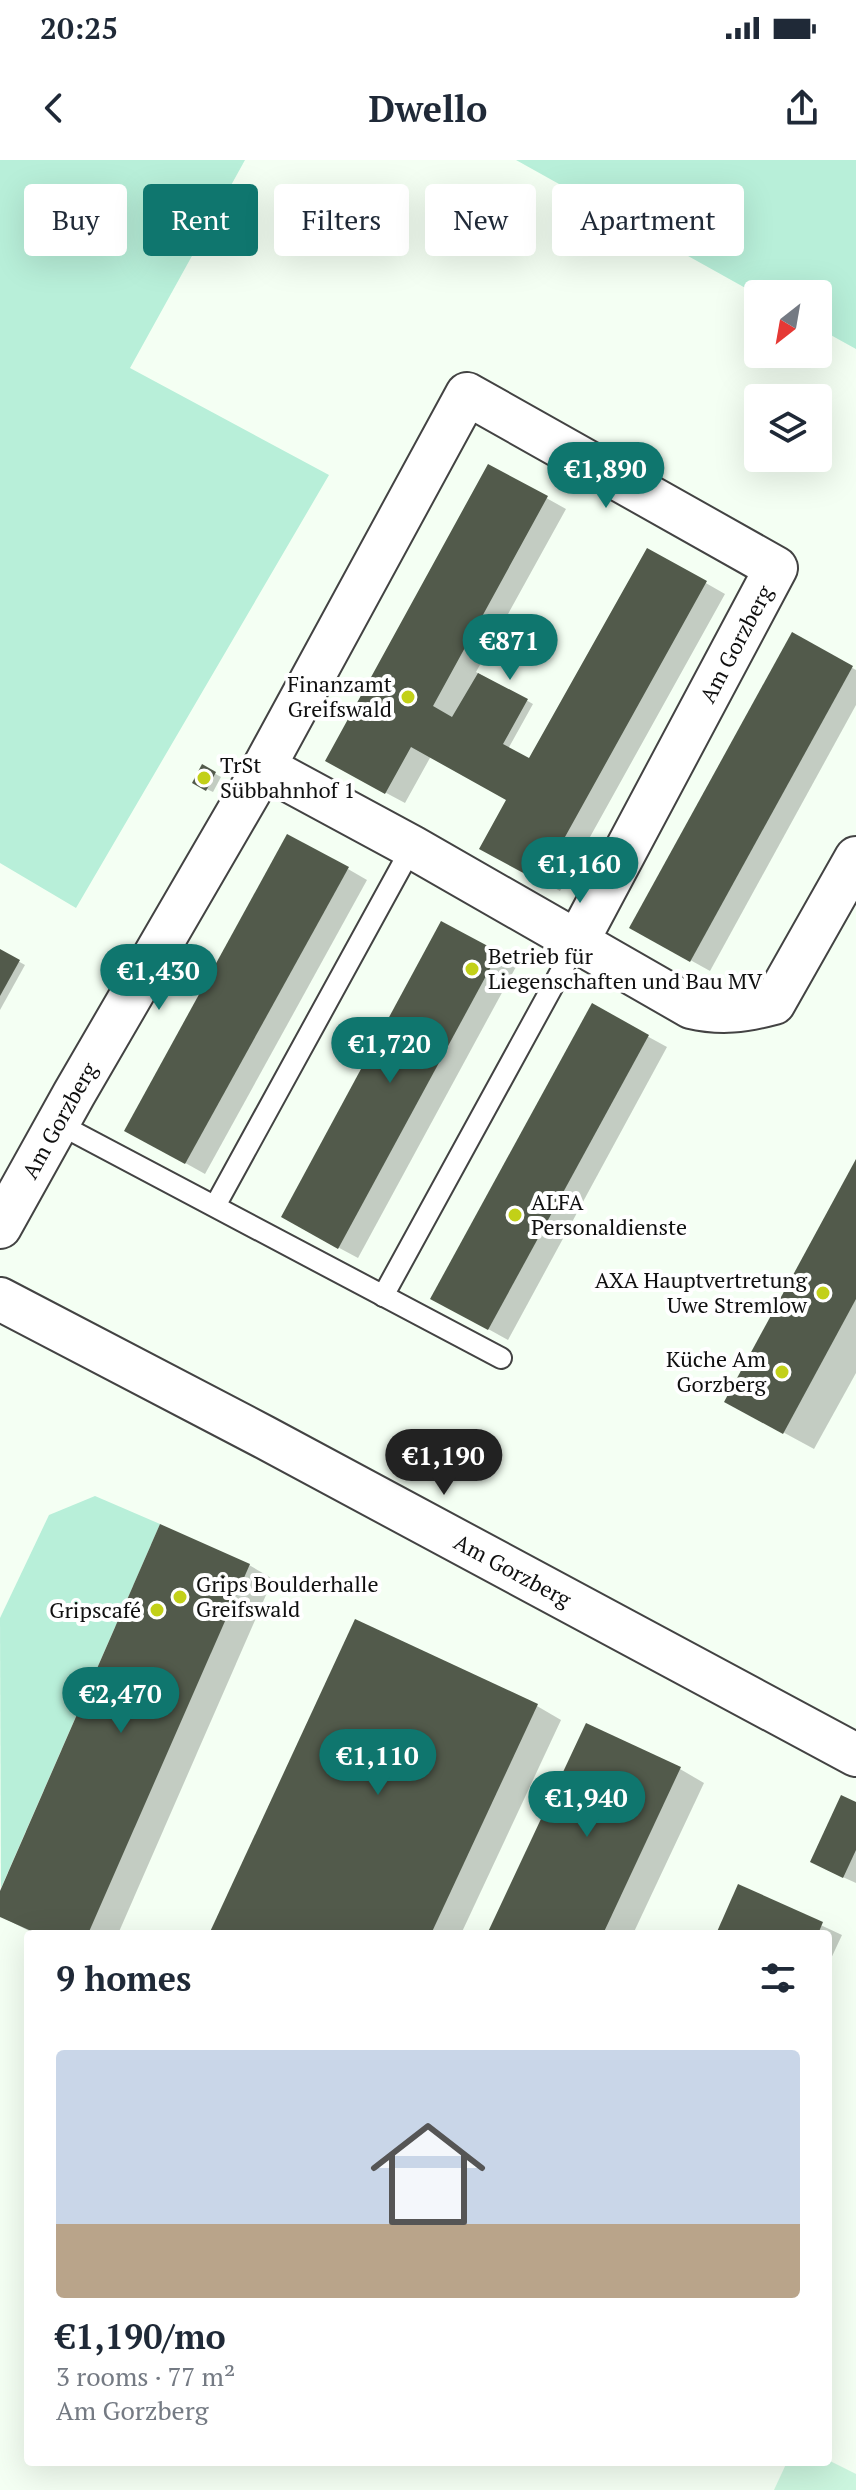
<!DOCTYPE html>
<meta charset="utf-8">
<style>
:root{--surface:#fff;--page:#f6f6f7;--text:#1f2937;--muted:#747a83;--accent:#0f766e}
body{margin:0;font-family:"PT Serif",serif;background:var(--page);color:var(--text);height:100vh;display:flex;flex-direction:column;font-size:30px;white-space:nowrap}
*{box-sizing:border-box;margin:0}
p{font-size:26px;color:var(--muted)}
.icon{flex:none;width:44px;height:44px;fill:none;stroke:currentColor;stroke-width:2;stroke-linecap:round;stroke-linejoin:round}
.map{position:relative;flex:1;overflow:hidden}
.drawer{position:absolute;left:24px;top:1770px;width:808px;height:536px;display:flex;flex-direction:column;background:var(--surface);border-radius:8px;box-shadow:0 8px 32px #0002}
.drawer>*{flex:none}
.hud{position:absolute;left:24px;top:24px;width:808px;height:72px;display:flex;gap:16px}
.needle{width:52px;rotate:211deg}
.fabs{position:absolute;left:744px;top:120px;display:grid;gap:16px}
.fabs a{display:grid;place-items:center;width:88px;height:88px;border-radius:8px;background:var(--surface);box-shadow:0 8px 32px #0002;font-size:40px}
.price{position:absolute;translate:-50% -68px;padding:0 18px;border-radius:28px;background:var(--accent);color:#fff;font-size:26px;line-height:52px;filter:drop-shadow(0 2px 4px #0008)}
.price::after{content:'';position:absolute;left:50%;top:48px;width:24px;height:18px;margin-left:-12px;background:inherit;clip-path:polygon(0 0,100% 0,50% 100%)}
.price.on{background:#222;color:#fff}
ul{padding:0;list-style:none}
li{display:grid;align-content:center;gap:16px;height:424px;padding:0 32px}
li span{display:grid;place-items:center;height:248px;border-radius:8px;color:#555}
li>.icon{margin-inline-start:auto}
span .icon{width:144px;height:144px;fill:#fffc;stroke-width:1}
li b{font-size:34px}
h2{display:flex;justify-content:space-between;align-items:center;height:96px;padding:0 32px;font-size:34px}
.chip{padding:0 28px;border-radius:8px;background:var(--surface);box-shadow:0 8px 32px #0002;font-size:28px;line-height:72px}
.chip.on{background:var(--accent);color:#fff}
.status{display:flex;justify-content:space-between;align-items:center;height:56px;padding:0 40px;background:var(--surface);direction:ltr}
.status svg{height:22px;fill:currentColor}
header{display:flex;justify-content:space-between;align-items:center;height:104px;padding:0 32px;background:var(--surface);font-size:36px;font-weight:700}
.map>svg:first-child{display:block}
</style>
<div class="status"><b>20:25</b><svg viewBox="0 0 49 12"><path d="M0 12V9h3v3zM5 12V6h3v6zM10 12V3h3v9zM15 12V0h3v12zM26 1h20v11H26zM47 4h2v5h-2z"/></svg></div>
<header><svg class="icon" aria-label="back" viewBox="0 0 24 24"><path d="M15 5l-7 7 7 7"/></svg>Dwello<svg class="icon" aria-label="share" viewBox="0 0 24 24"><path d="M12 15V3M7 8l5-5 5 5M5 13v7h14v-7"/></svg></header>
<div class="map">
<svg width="856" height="2330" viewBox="0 0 856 2330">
<rect width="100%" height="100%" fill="#f4fff3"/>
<g fill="#b8efd9">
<path d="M0 0H245L130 208 329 315 76 748 0 703Z"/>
<path d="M516 0H856V189L818 168V134L758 135Z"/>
<path d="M95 1336 160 1364 1 1728 0 1458 49 1355Z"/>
</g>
<path fill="#cbf5de" d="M828 2300 856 2314V2330H774L787 2302Z"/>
<g fill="#0003">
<path d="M489 306 566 349 476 512 533 544 508 589 530 601 648 390 725 434 560 731 482 688 509 639 431 596 405 643 347 612Z"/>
<path d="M793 475 856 510V545L710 811 631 767Z"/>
<path d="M203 607 221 617 213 632 194 623Z"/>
<path d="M348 709 367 720 205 1014 146 981Z"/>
<path d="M0 791 25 805 0 850Z"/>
<path d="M498 794 517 805 358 1098 302 1068Z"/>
<path d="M592 846 667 887 508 1180 452 1149Z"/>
<path d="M856 1003V1213L814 1289 757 1258Z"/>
<path d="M249 1405 273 1419 118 1774H35L0 1756V1736Z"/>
<path d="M537 1546 561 1560 461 1774H211Z"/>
<path d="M680 1609 704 1623 633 1774H489Z"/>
<path d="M856 1644V1723L825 1709Z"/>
<path d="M739 1727 842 1775 828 1805V1774H718Z"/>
</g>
<g fill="#525a4b">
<path d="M488 304 548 336 433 546 452 557 478 513 528 539 503 584 529 598 647 388 707 421 540 722 479 689 506 640 411 587 385 634 325 601Z"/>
<path d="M792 472 853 506 690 802 629 768Z"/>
<path d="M202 604 216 612 206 631 192 623Z"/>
<path d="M287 674 349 707 185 1004 124 971Z"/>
<path d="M441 761 499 792 338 1089 281 1057Z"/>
<path d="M0 789 20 800 0 836Z"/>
<path d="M592 843 649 875 488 1170 430 1139Z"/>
<path d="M856 999V1139L783 1274 724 1242Z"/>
<path d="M160 1364 250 1404 88 1774H38L0 1757V1731Z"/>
<path d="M355 1459 538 1544 431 1774H209Z"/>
<path d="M586 1563 681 1607 603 1774H487Z"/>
<path d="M841 1635 856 1642V1690L843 1718 810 1702Z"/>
<path d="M738 1724 823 1762 818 1774H716Z"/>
</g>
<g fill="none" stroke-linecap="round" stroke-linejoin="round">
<g stroke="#434343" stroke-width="24">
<g id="lane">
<path d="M57 963 501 1198"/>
<path d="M215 1046 412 687"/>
<path d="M383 1136 577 782"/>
</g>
</g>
<g stroke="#434343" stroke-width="46">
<g id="street">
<path d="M264 607 412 687 691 847C721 854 744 851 774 843L856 698"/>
<path id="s1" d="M0 1067 74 934 264 607 467 234 776 408 577 782"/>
<path id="s2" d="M0 1139 264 1277 856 1595"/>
</g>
</g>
<use href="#lane" stroke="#fff" stroke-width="20"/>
<use href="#street" stroke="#fff" stroke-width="42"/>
</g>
<g fill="#c2d018" stroke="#fff" stroke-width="3">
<circle cx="408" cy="537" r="8"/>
<circle cx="204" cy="618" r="8"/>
<circle cx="472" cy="809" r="8"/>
<circle cx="515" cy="1055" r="8"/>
<circle cx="823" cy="1133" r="8"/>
<circle cx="782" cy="1212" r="8"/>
<circle cx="180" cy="1437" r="8"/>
<circle cx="157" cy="1450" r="8"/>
</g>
<g text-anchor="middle" stroke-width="8" stroke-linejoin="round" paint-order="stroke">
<g font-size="22" fill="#101010" stroke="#fff">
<text transform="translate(736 484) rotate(-62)" y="8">Am Gorzberg</text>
<text dy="8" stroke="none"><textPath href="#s1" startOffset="122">Am Gorzberg</textPath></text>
<text dy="8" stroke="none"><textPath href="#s2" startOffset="580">Am Gorzberg</textPath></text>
</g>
<g font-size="22" fill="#101010" stroke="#fff" text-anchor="end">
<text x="392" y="532">Finanzamt<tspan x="392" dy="25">Greifswald</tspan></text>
<text x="220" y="613" text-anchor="start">TrSt<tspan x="220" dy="25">Sübbahnhof 1</tspan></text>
<text x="488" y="804" text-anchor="start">Betrieb für<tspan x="488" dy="25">Liegenschaften und Bau MV</tspan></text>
<text x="531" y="1050" text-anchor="start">ALFA<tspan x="531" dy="25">Personaldienste</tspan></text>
<text x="807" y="1128">AXA Hauptvertretung<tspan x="807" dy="25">Uwe Stremlow</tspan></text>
<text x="766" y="1207">Küche Am<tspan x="766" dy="25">Gorzberg</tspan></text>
<text x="196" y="1432" text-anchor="start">Grips Boulderhalle<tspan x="196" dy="25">Greifswald</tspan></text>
<text x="141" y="1458">Gripscafé</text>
</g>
</g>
</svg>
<div class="fabs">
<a><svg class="needle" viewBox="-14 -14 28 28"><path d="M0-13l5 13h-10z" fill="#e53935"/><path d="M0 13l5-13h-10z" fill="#747a83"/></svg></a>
<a><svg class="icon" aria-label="layers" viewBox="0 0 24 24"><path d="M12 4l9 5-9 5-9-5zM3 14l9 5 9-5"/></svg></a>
</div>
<b class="price" style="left:606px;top:350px">€1,890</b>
<b class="price" style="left:510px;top:522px">€871</b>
<b class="price" style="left:580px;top:745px">€1,160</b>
<b class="price" style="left:159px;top:852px">€1,430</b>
<b class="price" style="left:390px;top:925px">€1,720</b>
<b class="price on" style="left:444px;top:1337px">€1,190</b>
<b class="price" style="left:121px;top:1575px">€2,470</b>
<b class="price" style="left:378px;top:1637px">€1,110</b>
<b class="price" style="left:587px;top:1679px">€1,940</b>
<div class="hud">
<a class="chip">Buy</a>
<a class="chip on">Rent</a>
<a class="chip">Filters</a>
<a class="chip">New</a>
<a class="chip">Apartment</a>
</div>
<section class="drawer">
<h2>9 homes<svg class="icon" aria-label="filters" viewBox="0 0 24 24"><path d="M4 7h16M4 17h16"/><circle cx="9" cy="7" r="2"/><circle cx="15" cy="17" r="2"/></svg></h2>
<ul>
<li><span style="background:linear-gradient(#c9d6e8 70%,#b9a48a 0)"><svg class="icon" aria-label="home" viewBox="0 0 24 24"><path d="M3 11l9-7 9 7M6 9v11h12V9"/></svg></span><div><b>€1,190/mo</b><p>3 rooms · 77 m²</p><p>Am Gorzberg</p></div></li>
</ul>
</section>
</div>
